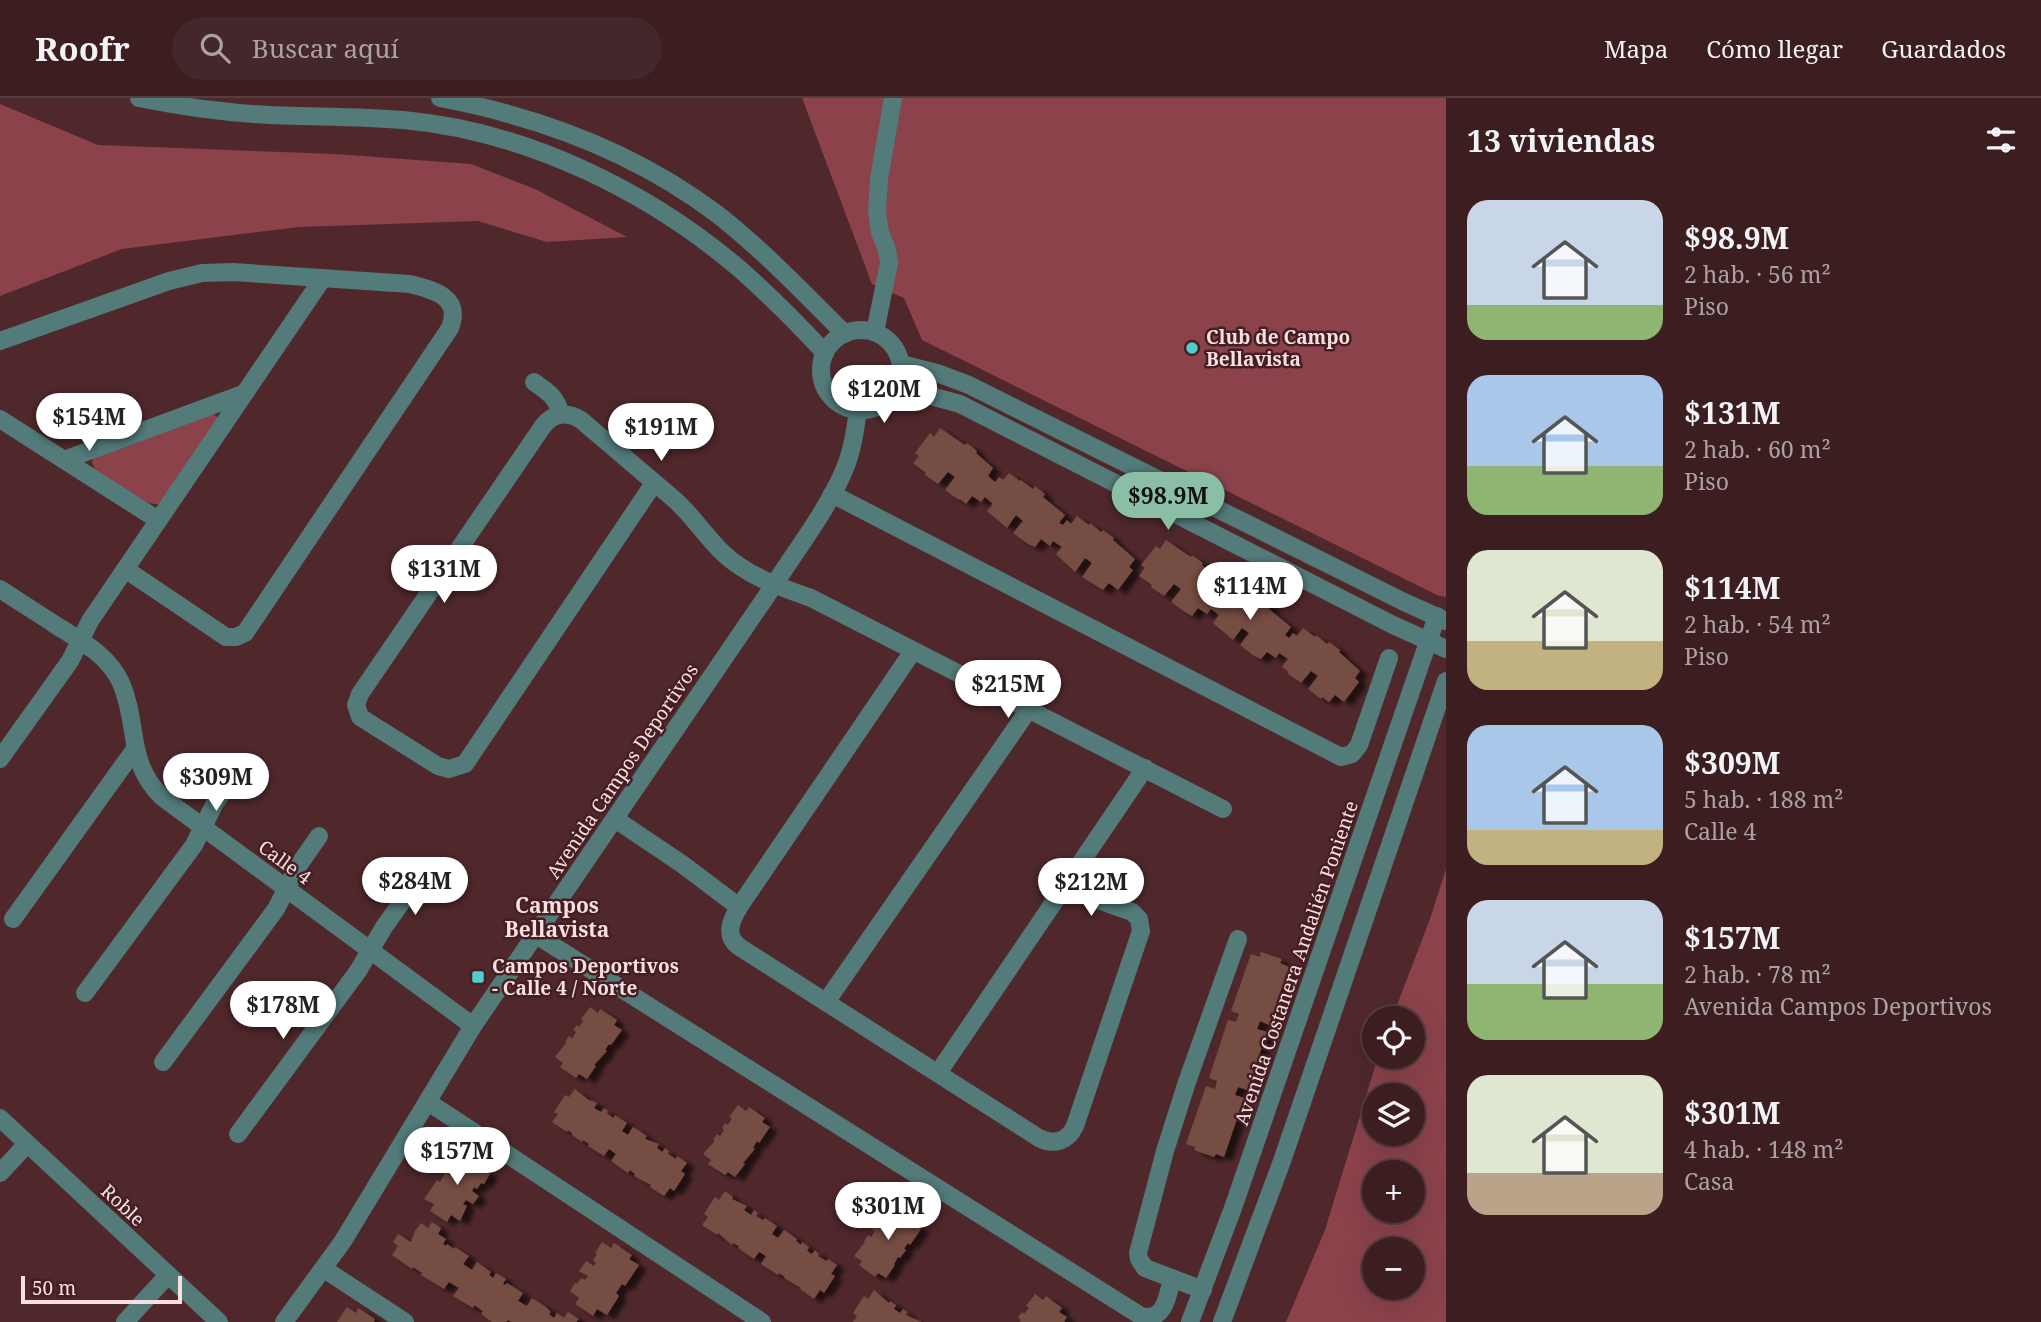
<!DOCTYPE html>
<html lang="es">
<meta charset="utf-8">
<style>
:root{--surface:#3c1e21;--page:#43272a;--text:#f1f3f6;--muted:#aca2a5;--line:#553c3f;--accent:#8abfa5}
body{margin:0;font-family:"Noto Serif",serif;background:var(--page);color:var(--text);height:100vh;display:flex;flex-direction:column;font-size:26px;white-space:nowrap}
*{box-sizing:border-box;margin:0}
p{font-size:23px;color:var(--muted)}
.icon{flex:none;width:38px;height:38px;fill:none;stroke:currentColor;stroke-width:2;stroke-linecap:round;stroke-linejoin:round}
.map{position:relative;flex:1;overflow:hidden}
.side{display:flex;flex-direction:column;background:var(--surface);width:595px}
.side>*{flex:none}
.tools{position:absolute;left:1362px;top:908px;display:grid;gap:14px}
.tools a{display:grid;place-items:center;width:63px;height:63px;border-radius:50%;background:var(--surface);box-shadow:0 7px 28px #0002,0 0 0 2px var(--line);font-size:35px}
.scale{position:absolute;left:21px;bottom:18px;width:161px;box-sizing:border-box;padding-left:7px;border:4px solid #f9dfe0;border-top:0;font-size:19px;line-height:24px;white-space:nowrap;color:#f9dfe0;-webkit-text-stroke:5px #441e22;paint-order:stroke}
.price{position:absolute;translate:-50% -60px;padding:0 16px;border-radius:24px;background:#fff;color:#222;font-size:23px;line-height:46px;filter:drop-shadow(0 2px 4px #0008)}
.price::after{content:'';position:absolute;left:50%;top:42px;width:21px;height:16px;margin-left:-10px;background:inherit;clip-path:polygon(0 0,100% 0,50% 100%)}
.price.current{background:var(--accent);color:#111}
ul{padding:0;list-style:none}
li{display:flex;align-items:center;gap:21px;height:175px;padding:0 21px}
li span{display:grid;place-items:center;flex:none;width:196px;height:140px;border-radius:21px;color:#555}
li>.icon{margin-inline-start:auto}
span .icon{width:84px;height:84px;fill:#fffc;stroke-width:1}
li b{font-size:30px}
h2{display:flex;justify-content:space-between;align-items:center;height:84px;padding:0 21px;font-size:30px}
header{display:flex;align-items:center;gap:42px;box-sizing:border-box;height:98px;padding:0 35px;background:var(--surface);border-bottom:2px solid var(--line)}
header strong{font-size:33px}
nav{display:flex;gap:38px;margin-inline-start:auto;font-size:24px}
.search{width:490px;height:63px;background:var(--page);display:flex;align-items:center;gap:18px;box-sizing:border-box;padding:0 24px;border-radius:38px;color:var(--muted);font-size:26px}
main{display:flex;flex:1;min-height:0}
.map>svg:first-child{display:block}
</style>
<header>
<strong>Roofr</strong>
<div class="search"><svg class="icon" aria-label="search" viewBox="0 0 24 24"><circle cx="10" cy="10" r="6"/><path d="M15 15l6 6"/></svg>Buscar aquí</div>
<nav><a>Mapa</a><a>Cómo llegar</a><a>Guardados</a></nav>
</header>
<main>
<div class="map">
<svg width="1446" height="1224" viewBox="0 0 1446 1224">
<defs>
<filter id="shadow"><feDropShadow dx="8" dy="4.5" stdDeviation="2" flood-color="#0009"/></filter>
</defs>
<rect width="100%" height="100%" fill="#50282c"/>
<g fill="#8b424b" fill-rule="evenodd">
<path d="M802 0H1446V499L1437 497 922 242 904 200 872 186Z"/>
<path d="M0 6 98 47 335 56 471 66 535 91 627 139 547 144 478 123 299 129 122 151 0 198Z"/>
<path d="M213 316 219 320 160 406C142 409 110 381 95 371L92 365 93 360Z"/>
<path d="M1446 771V1224H1286L1325 1132 1378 959H1412V920H1392L1430 821ZM1374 998H1412V1036H1374ZM1412 1074V1113H1374V1074ZM1374 1152H1412V1190H1374Z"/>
</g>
<g fill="#764d43" filter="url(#shadow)">
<path d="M940 330 965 347 967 345 977 353 976 355 993 370 988 378 995 384 999 379 1003 382 1009 375 1020 383 1021 382 1033 391 1035 388 1045 396 1043 399 1065 417 1059 425 1063 427 1067 422 1071 426 1077 418 1089 427 1090 425 1101 434 1103 432 1114 440 1113 442 1135 461 1129 469 1133 472 1118 492 1109 485 1103 492 1082 479 1092 465 1085 460 1075 474 1056 456 1062 449 1053 443 1050 448 1041 441 1035 449 1028 446 1013 435 1023 423 1016 417 1007 430 987 413 993 406 985 399 981 404 972 398 966 406 960 401 959 402 945 392 955 379 948 374 938 386 925 377 926 375 913 365 919 358 915 355 930 335 934 339Z"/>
<path d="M1166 442 1179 451 1191 459 1192 457 1203 465 1202 467 1219 482 1214 490 1221 496 1225 491 1229 494 1235 487 1259 503 1260 500 1271 508 1269 511 1291 529 1285 537 1289 540 1293 535 1297 538 1303 530 1315 539 1316 537 1327 546 1329 544 1340 552 1339 554 1360 573 1355 580 1359 584 1344 604 1335 597 1329 604 1322 599 1321 601 1308 591 1318 578 1311 573 1301 585 1287 575 1289 574 1282 569 1288 561 1279 555 1276 560 1267 554 1261 561 1254 558 1240 547 1249 535 1242 530 1233 542 1213 525 1219 517 1211 511 1207 516 1198 510 1192 518 1185 514 1171 504 1181 491 1174 486 1164 498 1151 489 1152 487 1139 478 1145 470 1141 467 1156 448 1160 451Z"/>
<path d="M1261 854 1282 861 1280 865 1289 869 1269 927 1260 923 1257 931 1267 934 1247 992 1238 989 1235 997 1244 1000 1224 1059 1216 1056 1214 1059 1194 1052 1195 1049 1186 1046 1206 988 1215 991 1217 983 1209 980 1228 922 1236 924 1239 916 1231 913 1251 856 1260 859Z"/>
<path d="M590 909 598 915 600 911 617 922 614 927 622 932 611 947 609 946 605 952 607 953 594 967 596 968 587 981 579 976 576 980 560 969 563 965 555 959 566 945 565 944 569 938 572 941 576 934 573 932 577 927 579 929 583 923 581 921Z"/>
<path d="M575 991 590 1003 591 1002 597 1005 594 1010 601 1014 604 1010 608 1013 607 1015 613 1020 615 1017 627 1025 622 1033 628 1037 633 1029 647 1038 645 1041 659 1046 657 1050 662 1054 665 1050 669 1053 668 1056 676 1061 677 1058 687 1065 681 1073 685 1076 674 1093 670 1090 664 1098 650 1089 651 1087 634 1078 635 1076 630 1072 628 1075 611 1063 616 1056 609 1051 604 1058 588 1048 589 1046 583 1042 582 1044 572 1037 573 1036 568 1032 567 1034 552 1024 558 1016 554 1014 565 997 569 999Z"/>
<path d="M738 1007 746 1013 749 1009 765 1020 762 1024 770 1029 759 1045 757 1043 753 1050 755 1051 743 1065 745 1066 735 1079 728 1074 725 1077 708 1066 711 1062 703 1056 715 1043 713 1042 717 1036 720 1038 724 1032 722 1030 725 1025 728 1027 732 1020 729 1019Z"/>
<path d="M455 1053 464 1059 467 1055 484 1066 481 1070 490 1076 484 1086 481 1085 477 1091 474 1089 472 1093 479 1098 473 1106 466 1102 463 1106 467 1108 460 1123 451 1117 447 1124 430 1113 434 1106 424 1101 437 1082 440 1084 445 1075 442 1074Z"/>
<path d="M725 1093 733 1099 732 1101 747 1108 744 1112 751 1117 754 1112 758 1115 756 1118 763 1122 765 1120 777 1128 772 1136 778 1140 784 1132 797 1141 796 1143 801 1147 802 1144 809 1149 807 1153 812 1156 815 1152 819 1156 818 1158 826 1163 828 1161 837 1167 831 1176 835 1178 824 1195 820 1192 814 1201 800 1191 801 1190 784 1180 785 1179 779 1175 778 1177 761 1166 766 1158 759 1154 754 1161 738 1150 739 1148 733 1145 732 1147 718 1135 717 1137 702 1127 708 1119 704 1116 715 1099 719 1102Z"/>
<path d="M888 1108 897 1114 899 1110 916 1122 913 1125 921 1131 910 1147 908 1145 904 1151 906 1152 900 1160 898 1159 894 1166 895 1167 886 1180 878 1175 875 1179 859 1167 862 1163 854 1158 865 1144 864 1143 868 1137 871 1139 875 1133 872 1132 876 1126 878 1128 883 1122 880 1120Z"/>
<path d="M432 1124 441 1130 438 1136 446 1141 443 1146 446 1148 447 1146 454 1151 455 1149 469 1158 463 1166 472 1172 477 1164 491 1174 489 1177 493 1180 496 1175 506 1181 503 1186 505 1187 507 1185 523 1195 518 1203 527 1208 532 1200 546 1209 551 1214 549 1216 554 1220 557 1215 564 1220 568 1214 579 1221 576 1224H511L508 1222 506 1224H492L481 1216 483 1213 474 1207 473 1210 453 1198 459 1190 449 1184 444 1191 421 1177 422 1175 413 1169 412 1171 392 1157 398 1148 393 1144 398 1136 411 1144 415 1133 421 1125 428 1130Z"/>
<path d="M602 1144 611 1150 614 1145 632 1157 629 1161 639 1167 625 1188 622 1186 616 1195 619 1198 607 1217 597 1211 593 1218 575 1206 579 1200 570 1193 575 1185 577 1186 581 1180 585 1182 588 1178 579 1173 586 1163 594 1168 596 1165 593 1162 597 1156 595 1155Z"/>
<path d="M874 1192 889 1205 890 1203 896 1207 894 1211 900 1215 903 1211 907 1214 906 1217 922 1224H853L857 1218 853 1215 864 1198 868 1201Z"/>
<path d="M1035 1196 1043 1202 1046 1198 1062 1210 1059 1214 1067 1219 1064 1224H1020L1021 1222 1018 1219 1022 1214 1024 1216 1029 1210 1026 1208Z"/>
<path d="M347 1209 356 1215 358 1210 375 1221 374 1224H337Z"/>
</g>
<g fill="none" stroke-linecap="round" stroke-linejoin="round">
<g stroke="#527b7a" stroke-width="18">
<path d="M139 0C183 9 226 15 270 17 315 19 359 18 403 22 526 33 649 93 742 173 771 199 799 227 825 255"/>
<path d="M440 0C540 19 635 54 717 116 763 152 804 195 845 236"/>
<circle cx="861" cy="272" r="40"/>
<path d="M875 234 889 165 887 152 880 134 877 114 879 81 893 0"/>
<path d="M0 243 169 183 202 175 233 174 410 186C434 192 462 199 450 230L245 535 236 539H226L125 471"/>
<path d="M901 266 937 275 969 287 1402 503 1446 523"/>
<path d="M534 284C547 293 558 300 560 316"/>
<path d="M892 298 924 296 960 306 1393 527 1446 551"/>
<path d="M0 321 158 422"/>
<path d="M64 362 243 296"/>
<path d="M654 385 465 666 449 671 438 668 360 619 356 607 360 596 543 328C553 315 567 313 581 322L675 402C693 418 705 438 723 455 747 478 780 489 811 500L1223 711"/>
<path d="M832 396 1341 659 1352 656 1359 647 1389 560"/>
<path d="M0 491C18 503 36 514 54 526 79 542 108 556 121 585 139 626 126 664 162 699L473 928"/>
<path d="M913 553 739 809C730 824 724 839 741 850L1039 1040C1054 1048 1068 1043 1075 1028L1141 833 1139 821 1132 814 1064 790"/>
<path d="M0 661 70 563 90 523 323 180"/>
<path d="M615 721 682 766 739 809"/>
<path d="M13 821 135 651"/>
<path d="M536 837 1141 1218C1165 1224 1168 1197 1172 1180"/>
<path d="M85 895 194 747 215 705 234 678"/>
<path d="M826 904 1029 611"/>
<path d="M163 964 276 811 298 768 319 738"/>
<path d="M938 975 1145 670"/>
<path d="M428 1004 762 1224"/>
<path d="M0 1020 219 1224"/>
<path d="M238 1036 358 873 384 829 414 787"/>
<path d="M0 1075 27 1046"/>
<path d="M324 1171 405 1224"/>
<path d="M1203 1192 1145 1170 1139 1161 1138 1155 1165 1053 1187 984 1238 841"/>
<path d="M125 1224 168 1177"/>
<path d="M284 1224 343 1143 473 928 774 487C797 451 825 415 843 375 852 355 855 334 858 312"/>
<path d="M1190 1224 1233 1110 1437 518"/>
<path d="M1222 1224 1282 1063 1446 583"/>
</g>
</g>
<g fill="#52cdcc" stroke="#441e22" stroke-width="2.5">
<circle cx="1192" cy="250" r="7"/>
<rect x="471" y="872" width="14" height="14" rx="3.5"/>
</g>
<g text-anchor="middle" stroke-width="5" stroke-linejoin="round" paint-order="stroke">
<g font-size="19" font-weight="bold" fill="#f9dfe0" stroke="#441e22" text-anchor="start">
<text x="1206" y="246">Club de Campo<tspan x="1206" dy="22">Bellavista</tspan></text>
<text x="492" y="875">Campos Deportivos<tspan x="492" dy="22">- Calle 4 / Norte</tspan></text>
</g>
<g font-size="19" fill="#f9dfe0" stroke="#441e22">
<text transform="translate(622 673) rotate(-56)" y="7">Avenida Campos Deportivos</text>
<text transform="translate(285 764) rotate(36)" y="7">Calle 4</text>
<text transform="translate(1296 865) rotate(-71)" y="7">Avenida Costanera Andalién Poniente</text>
<text transform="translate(123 1107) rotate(43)" y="7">Roble</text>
</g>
<g font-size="21" font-weight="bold" fill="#f9dfe0" stroke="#441e22">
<text x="557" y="815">Campos<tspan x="557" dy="24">Bellavista</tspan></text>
</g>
</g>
</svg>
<div class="tools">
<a><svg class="icon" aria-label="locate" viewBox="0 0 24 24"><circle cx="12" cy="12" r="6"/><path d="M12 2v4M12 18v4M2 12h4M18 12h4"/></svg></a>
<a><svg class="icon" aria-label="layers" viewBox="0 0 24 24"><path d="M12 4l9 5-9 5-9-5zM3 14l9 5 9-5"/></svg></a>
<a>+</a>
<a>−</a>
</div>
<div class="scale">50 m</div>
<b class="price" style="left:884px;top:327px">$120M</b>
<b class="price" style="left:89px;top:355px">$154M</b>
<b class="price" style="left:661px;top:365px">$191M</b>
<b class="price current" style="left:1168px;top:434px">$98.9M</b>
<b class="price" style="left:444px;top:507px">$131M</b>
<b class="price" style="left:1250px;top:524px">$114M</b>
<b class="price" style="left:1008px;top:622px">$215M</b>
<b class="price" style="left:216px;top:715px">$309M</b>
<b class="price" style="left:415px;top:819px">$284M</b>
<b class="price" style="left:1091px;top:820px">$212M</b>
<b class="price" style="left:283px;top:943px">$178M</b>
<b class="price" style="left:457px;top:1089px">$157M</b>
<b class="price" style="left:888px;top:1144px">$301M</b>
</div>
<section class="side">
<h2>13 viviendas<svg class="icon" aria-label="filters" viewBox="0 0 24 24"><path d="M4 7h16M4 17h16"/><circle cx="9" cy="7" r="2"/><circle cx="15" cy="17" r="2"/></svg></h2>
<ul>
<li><span style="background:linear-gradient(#c9d6e8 75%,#8fb573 0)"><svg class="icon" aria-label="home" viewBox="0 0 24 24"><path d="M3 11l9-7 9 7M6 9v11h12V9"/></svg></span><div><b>$98.9M</b><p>2 hab. · 56 m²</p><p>Piso</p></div></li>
<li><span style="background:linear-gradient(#a9c7e8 65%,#8fb573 0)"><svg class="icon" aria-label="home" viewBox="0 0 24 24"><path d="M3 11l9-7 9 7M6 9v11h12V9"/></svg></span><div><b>$131M</b><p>2 hab. · 60 m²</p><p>Piso</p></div></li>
<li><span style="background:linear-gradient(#dfe7d0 65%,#c2b280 0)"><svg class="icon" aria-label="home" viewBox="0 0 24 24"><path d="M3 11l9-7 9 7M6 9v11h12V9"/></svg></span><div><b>$114M</b><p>2 hab. · 54 m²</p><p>Piso</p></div></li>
<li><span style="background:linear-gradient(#a9c7e8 75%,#c2b280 0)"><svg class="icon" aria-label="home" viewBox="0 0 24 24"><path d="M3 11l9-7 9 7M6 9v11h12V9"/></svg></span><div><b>$309M</b><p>5 hab. · 188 m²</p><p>Calle 4</p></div></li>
<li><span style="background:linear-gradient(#c9d6e8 60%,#8fb573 0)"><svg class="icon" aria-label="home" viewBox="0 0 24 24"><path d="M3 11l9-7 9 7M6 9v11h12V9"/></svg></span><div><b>$157M</b><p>2 hab. · 78 m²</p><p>Avenida Campos Deportivos</p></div></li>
<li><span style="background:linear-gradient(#dfe7d0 70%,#b9a48a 0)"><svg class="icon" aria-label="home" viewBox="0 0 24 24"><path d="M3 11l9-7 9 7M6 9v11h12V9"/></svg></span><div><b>$301M</b><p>4 hab. · 148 m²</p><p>Casa</p></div></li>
</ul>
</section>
</main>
